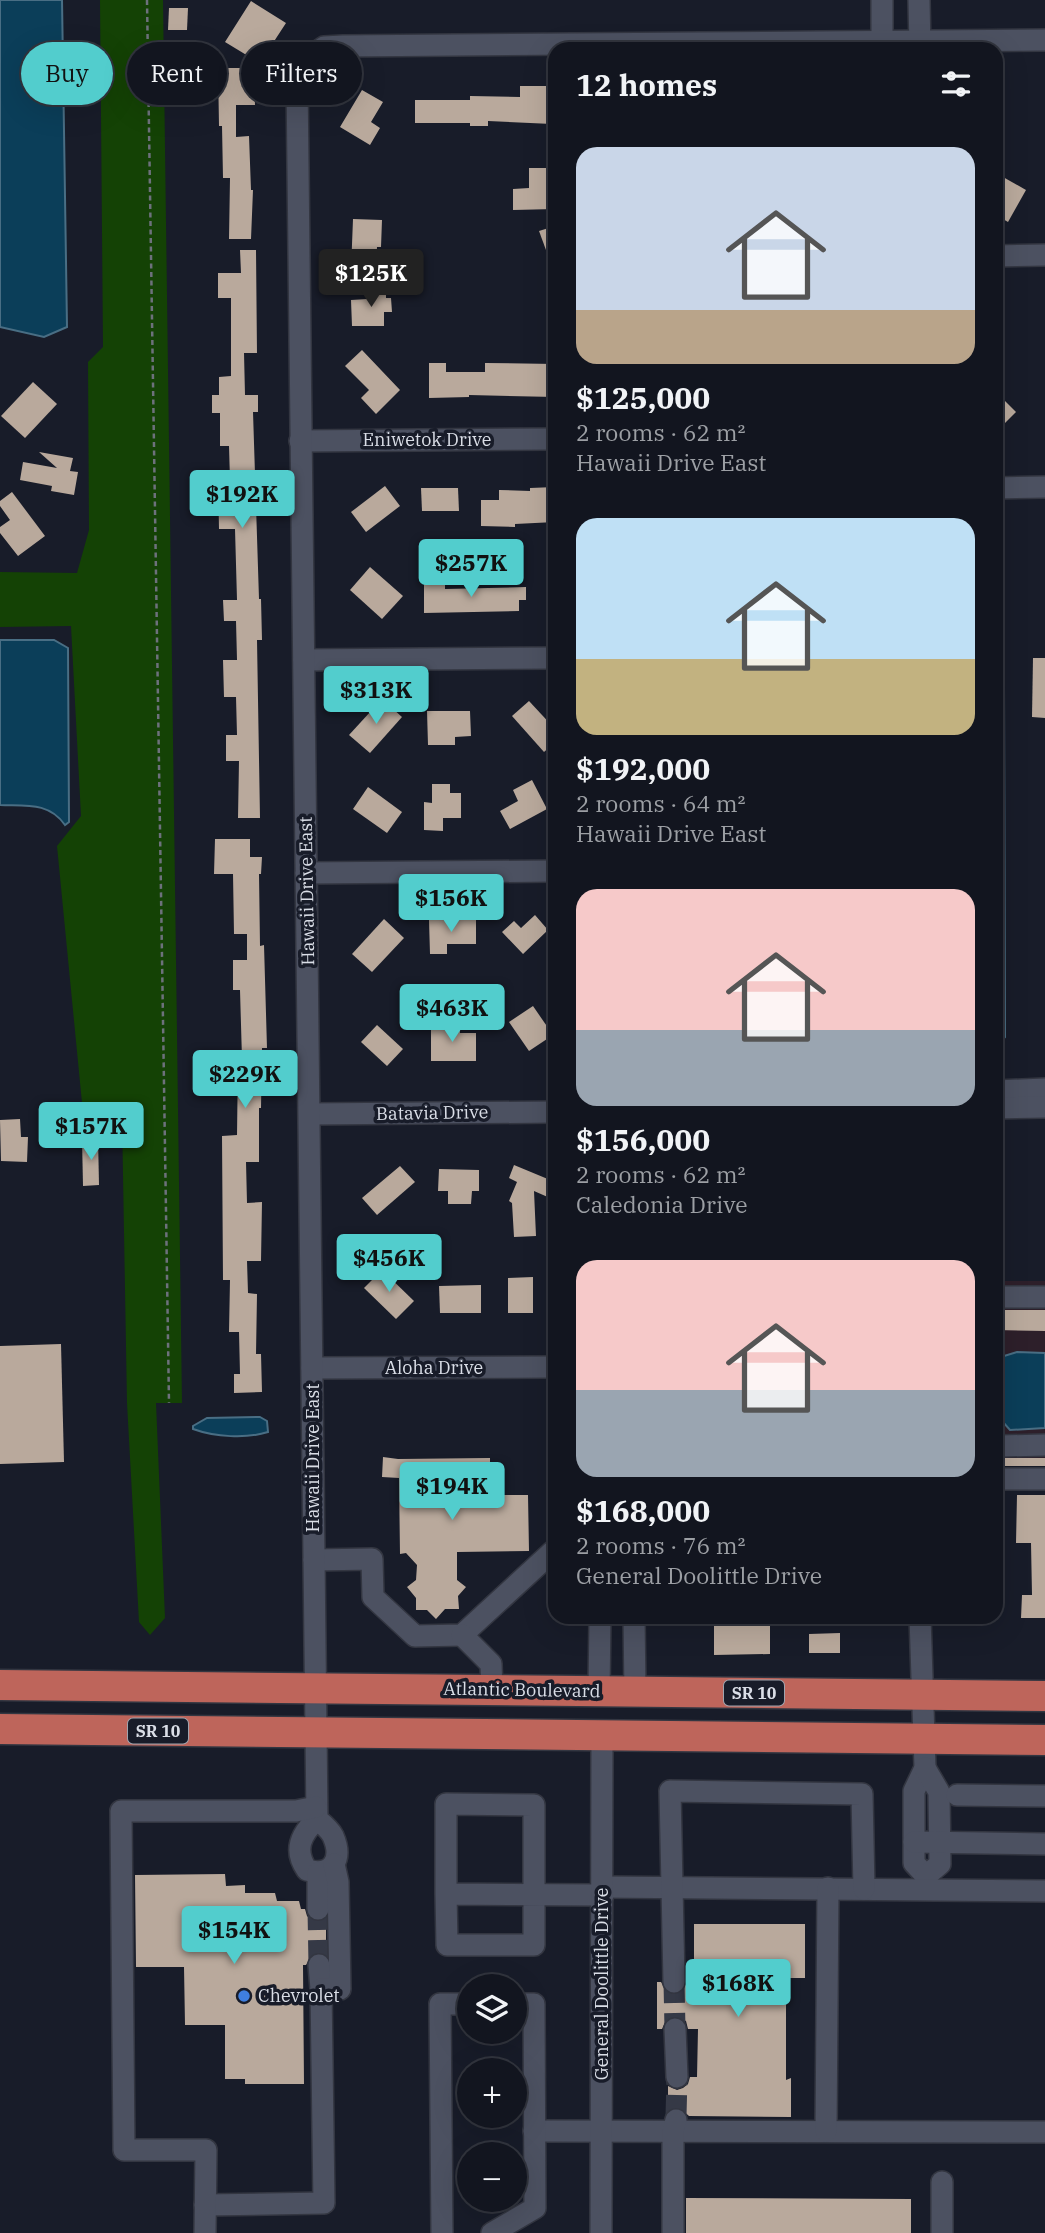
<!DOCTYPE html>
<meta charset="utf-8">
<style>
:root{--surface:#12151f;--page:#1f222c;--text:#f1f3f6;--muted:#9c9fa4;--line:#31343d;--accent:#52cdcd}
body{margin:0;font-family:"IBM Plex Serif",serif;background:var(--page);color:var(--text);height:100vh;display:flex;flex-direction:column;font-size:26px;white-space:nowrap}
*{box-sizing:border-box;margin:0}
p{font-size:23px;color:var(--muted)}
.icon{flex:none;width:38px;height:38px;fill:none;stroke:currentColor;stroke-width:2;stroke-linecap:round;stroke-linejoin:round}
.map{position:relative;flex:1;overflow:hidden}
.sheet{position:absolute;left:548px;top:42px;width:455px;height:1582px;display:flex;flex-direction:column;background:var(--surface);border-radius:21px;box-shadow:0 7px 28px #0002,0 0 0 2px var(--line)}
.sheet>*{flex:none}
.banner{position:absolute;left:21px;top:42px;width:422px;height:63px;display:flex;gap:14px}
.buttons{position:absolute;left:457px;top:1974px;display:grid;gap:14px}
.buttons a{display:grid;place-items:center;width:70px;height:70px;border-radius:50%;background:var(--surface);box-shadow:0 7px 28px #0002,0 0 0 2px var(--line);font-size:35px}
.price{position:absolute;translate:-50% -60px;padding:0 16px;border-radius:7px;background:var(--accent);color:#111;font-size:23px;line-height:46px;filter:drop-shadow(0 2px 4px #0008)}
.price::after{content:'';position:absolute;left:50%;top:42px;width:21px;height:16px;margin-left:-10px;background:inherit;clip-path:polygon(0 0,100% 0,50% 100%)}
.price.on{background:#222;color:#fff}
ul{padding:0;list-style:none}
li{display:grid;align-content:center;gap:14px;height:371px;padding:0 28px}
li span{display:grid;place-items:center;height:217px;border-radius:21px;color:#555}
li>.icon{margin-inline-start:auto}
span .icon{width:126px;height:126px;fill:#fffc;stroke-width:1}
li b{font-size:30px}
h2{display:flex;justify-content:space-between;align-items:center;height:84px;padding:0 28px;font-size:30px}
.chip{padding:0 24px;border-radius:32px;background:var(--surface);box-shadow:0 7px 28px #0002,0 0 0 2px var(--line);font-size:24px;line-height:63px}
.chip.on{background:var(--accent);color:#111}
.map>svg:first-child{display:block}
</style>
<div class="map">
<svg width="1045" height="2233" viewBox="0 0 1045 2233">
<rect width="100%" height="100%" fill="#181c29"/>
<rect fill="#2d1f2a" x="996" y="1281" width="49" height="185"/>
<path fill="#144205" d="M100 0H163L182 1403H156L165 1618 150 1635 139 1622 127 1403 122 1118 83 1113 57 846 81 816 71 626 0 627V572L77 573 89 530 88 362 103 347Z"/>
<g fill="#0b3e59" stroke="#496e84" stroke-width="2">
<path d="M0 0H62L67 327 44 337 0 327Z"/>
<path d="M0 640H54L68 648 69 822 65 825C49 802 26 806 0 805Z"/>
<path d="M996 668 1004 684 1005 1037 996 1047Z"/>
<path d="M1017 1352 1045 1353V1428L1010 1430 1002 1421 1004 1356Z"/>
<path d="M260 1417 267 1421 268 1432C246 1439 215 1437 193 1429V1426L207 1418Z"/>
</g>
<g fill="#b9a99c">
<path d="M251 1 286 23 271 46 264 42 253 59 225 42Z"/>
<path d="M169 8H188L187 30H168Z"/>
<path d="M218 68H248L240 80H254L255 105H236V137L249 136 251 190H253L251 239H229L230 178H223L222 126H219Z"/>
<path d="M520 86H552V124L488 121V126H470V123H415V100H470V96L520 97Z"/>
<path d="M362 90 383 102 371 122 380 128 370 145 340 127Z"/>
<path d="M529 168H555V209L513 210V189L529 188Z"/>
<path d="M996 173 1026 190 1008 222 996 215Z"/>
<path d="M353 219 382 220 381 247H377L376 270H351Z"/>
<path d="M555 226V269H553L539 231Z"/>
<path d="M240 250H256L257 353H244L245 395H258V412H253L259 599H261L262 640H257L260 818H238L239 761H226V735H237L236 697H224L223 660H237L236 621H224L223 600H237L235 529H219L218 480H230L229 446H220V413H212V395H219V377L231 376V298H218V273H241Z"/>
<path d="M386 288V298H391L392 312H384V326H352L351 300 367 299 366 289Z"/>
<path d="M362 350 400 390 376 414 361 398 369 390 345 366Z"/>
<path d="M429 363H446V372H485V363L555 364V397L469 395V397L429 398Z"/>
<path d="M33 382 57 404 25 438 1 416Z"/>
<path d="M996 392 1016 412 996 432Z"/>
<path d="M39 452 73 458 70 471 78 472 74 495 51 491 52 486 20 480 23 462 57 468Z"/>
<path d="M385 486 400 506 366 532 351 512Z"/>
<path d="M555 487V522L515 524V527L481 526V500H499V490L530 491V488Z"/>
<path d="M421 488H458L459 511H422Z"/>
<path d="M12 492 45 536 18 556 0 533V527L10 520 0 506V501Z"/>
<path d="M370 567 403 596 382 619 350 590Z"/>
<path d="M424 581 445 582V589L526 587V600H519V611L424 613Z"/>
<path d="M1033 658H1045V718L1032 717Z"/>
<path d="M382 699 402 717 370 753 349 735Z"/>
<path d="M529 701 555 729V742L544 752 512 716Z"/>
<path d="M427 711H470L471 736 455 737V745H428Z"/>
<path d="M532 780 547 809 510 829 500 811 518 801 513 790Z"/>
<path d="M432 784H450V793H461V818H443V831L424 830V802L432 803Z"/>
<path d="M368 787 402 812 387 833 353 809Z"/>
<path d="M215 839H250V857H262L261 874H259L260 946 264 945 267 1048H262L261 1108H259V1162H246L247 1203 262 1202 261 1261H247L248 1293 257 1294 256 1354H261L262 1392 234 1393V1374H240L239 1332H229L230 1280H223L222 1136 237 1135 238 1059H242L240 990H233V960H247V934H234L233 874H214Z"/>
<path d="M535 915 548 930 523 954 502 932 514 921 521 928Z"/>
<path d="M384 919 404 938 372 972 352 954Z"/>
<path d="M476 919V944H447V954H430L429 920Z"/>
<path d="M533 1006 553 1035 529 1051 509 1022Z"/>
<path d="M431 1024H460V1033H476V1061H431Z"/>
<path d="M377 1025 403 1049 387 1066 361 1042Z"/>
<path d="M20 1119 21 1137H28L27 1162 1 1161 0 1120Z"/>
<path d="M98 1137 99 1185 83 1186 82 1138Z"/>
<path d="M514 1165 555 1182 550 1198 534 1191 536 1236 514 1237 512 1203 509 1201 517 1182 509 1178Z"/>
<path d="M400 1166 415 1182 377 1215 362 1198Z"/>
<path d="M439 1169 479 1170V1191H472L471 1204H448V1191H438Z"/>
<path d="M382 1270 414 1301 396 1319 364 1288Z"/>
<path d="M533 1277V1313H508V1278Z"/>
<path d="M481 1285V1313H440L439 1286Z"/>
<path d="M996 1310H1045V1331L996 1330Z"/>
<path d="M61 1344 64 1462 0 1464V1346Z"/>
<path d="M383 1457 398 1459 490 1458V1495H528L529 1551 457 1552V1580L466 1587 458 1596 459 1609H445L436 1619 427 1610H416V1598L407 1587 416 1580 417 1565 406 1553 400 1554 399 1478 382 1477Z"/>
<rect x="996" y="1458" width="49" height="8"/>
<path d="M1017 1495H1045V1618H1021L1022 1595H1032L1031 1543H1016Z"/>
<path d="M714 1617H770V1654L714 1655Z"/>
<path d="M840 1633V1653H809V1634Z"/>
<path d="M225 1874 226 1886 245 1885V1893H275L277 1901H299L301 1909H305L307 1916 312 1921 319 1922 326 1919V1954L319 1952 312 1954 306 1965H303L304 2084H245V2079H225V2025H185L184 1967H136L135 1875Z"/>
<path d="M694 1924H805V1978H786V2080L791 2078V2117L689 2116 680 2108 668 2110V2086L677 2090 683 2088 688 2084 690 2077H697L698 2029H688L686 2021 675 2016 667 2018 662 2029H657V1982H661L667 1993 674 1995 681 1993 687 1982H694Z"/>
<path d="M686 2198 911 2199V2233H686Z"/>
</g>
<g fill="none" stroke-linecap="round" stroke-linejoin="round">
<g stroke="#353946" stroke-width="21" stroke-dasharray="21 10" stroke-linecap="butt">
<path d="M318 1909 319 1965"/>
<path d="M674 1982 675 2029"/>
<path d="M676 2116 677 2077"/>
</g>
<g stroke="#333641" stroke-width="24">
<g id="minor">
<path d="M919 0 920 49"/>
<path d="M882 49V0"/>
<path d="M996 256 1045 255"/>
<path d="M300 441 555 439"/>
<path d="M996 488 1045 487"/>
<path d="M304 660 555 658"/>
<path d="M306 873 555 871"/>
<path d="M996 1091 1045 1089"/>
<path d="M996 1108 1045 1107"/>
<path d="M310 1114 555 1112"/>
<path d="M996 1297H1045"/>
<path d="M312 1368 555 1367"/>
<path d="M996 1444 1001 1446 1045 1445"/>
<path d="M996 1479H1045"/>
<path d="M314 1560 372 1559 373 1597 415 1636 462 1635 552 1552H555"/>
<path d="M634 1617 635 1692"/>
<path d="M920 1617 925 1768 914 1791V1863L926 1876V1889"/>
<path d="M462 1635 491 1664 492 1690"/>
<path d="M599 1691 600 1617"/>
<path d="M925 1768 939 1792 940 1864 926 1876"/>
<path d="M957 1795 1045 1796"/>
<path d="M317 1819C323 1824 330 1830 333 1836 343 1859 333 1877 307 1870 293 1850 301 1834 317 1819L297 80 301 63 324 47 343 46 1045 40"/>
<path d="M914 1842 1045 1844"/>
<path d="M318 1873V1909"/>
<path d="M603 1887 1045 1891"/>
<path d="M446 1894V1804L534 1805V1945H447L446 1894 603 1895"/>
<path d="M319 1965 321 1989"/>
<path d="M674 1982 670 1791 862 1794 864 1889"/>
<path d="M675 2029 677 2077"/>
<path d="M534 2131 1045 2132"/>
<path d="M826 2131 828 1888"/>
<path d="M205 2205 324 2203 321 1989H340L338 1882 334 1864"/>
<path d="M205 2233 206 2150H124L121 1811H296L316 1807"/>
<path d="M442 2233 440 2004H469"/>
<path d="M492 2233 535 2208 534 2004H514"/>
<path d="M601 2233 602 1736"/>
<path d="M673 2233V2131L676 2120"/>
<path d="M942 2233V2182"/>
</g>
</g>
<g stroke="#333641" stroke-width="33">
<g id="highway">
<path d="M0 1685 1045 1696"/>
<path d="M0 1729 1045 1740"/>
</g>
</g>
<path stroke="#6d717c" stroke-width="2.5" stroke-dasharray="5 3.5" stroke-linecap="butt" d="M147 0 169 1403"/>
<use href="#minor" stroke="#4c5161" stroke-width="21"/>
<use href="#highway" stroke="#be655b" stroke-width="30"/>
</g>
<circle fill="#3f7fe0" stroke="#181c29" stroke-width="2.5" cx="244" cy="1996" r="7"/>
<g text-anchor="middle" stroke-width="7" stroke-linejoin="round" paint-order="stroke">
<g fill="#181c29" stroke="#a0a4ae" stroke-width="2">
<rect x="724" y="1680.5" width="60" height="25" rx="5"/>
<rect x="128" y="1718.5" width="60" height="25" rx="5"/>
</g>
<g font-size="16" font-weight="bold" fill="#dadee7">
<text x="754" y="1699">SR 10</text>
<text x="158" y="1737">SR 10</text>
</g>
<g font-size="18" fill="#dadee7" stroke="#181c29">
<text x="427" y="446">Eniwetok Drive</text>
<text transform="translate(307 891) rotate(-91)" y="6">Hawaii Drive East</text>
<text transform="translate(432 1113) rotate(-1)" y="6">Batavia Drive</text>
<text x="434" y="1374">Aloha Drive</text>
<text transform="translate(313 1458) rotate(-90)" y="6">Hawaii Drive East</text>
<text transform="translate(522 1690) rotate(1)" y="6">Atlantic Boulevard</text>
<text transform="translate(602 1984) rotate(-90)" y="6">General Doolittle Drive</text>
</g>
<g font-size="18" fill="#dadee7" stroke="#181c29" text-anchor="start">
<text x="258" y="2002">Chevrolet</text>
</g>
</g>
</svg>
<div class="buttons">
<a><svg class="icon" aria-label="layers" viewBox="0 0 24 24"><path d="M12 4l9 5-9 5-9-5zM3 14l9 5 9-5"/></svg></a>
<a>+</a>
<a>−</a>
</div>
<b class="price on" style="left:371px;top:309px">$125K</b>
<b class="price" style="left:242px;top:530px">$192K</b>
<b class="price" style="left:471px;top:599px">$257K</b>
<b class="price" style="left:376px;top:726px">$313K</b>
<b class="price" style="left:451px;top:934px">$156K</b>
<b class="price" style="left:452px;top:1044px">$463K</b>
<b class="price" style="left:245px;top:1110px">$229K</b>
<b class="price" style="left:91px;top:1162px">$157K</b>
<b class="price" style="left:389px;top:1294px">$456K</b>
<b class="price" style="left:452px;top:1522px">$194K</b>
<b class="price" style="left:234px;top:1966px">$154K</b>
<b class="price" style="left:738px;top:2019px">$168K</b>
<div class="banner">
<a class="chip on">Buy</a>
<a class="chip">Rent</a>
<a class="chip">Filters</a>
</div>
<section class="sheet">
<h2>12 homes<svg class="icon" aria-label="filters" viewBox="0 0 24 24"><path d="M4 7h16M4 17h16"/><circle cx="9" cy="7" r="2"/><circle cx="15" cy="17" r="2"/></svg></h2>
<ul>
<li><span style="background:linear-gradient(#c9d6e8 75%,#b9a48a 0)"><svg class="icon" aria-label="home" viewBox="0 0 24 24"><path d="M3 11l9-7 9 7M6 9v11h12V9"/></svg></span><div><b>$125,000</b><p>2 rooms · 62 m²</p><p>Hawaii Drive East</p></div></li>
<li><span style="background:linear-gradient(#bfe0f5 65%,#c2b280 0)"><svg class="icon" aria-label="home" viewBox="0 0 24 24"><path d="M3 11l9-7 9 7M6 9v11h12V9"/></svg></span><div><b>$192,000</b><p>2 rooms · 64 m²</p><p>Hawaii Drive East</p></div></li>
<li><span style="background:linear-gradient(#f6c9c9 65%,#9aa5b1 0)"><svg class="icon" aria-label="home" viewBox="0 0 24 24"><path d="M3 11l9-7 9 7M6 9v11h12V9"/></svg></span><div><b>$156,000</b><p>2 rooms · 62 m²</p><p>Caledonia Drive</p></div></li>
<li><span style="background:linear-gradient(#f6c9c9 60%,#9aa5b1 0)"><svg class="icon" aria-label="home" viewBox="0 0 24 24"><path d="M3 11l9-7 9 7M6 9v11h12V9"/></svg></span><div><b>$168,000</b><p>2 rooms · 76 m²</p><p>General Doolittle Drive</p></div></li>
</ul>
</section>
</div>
